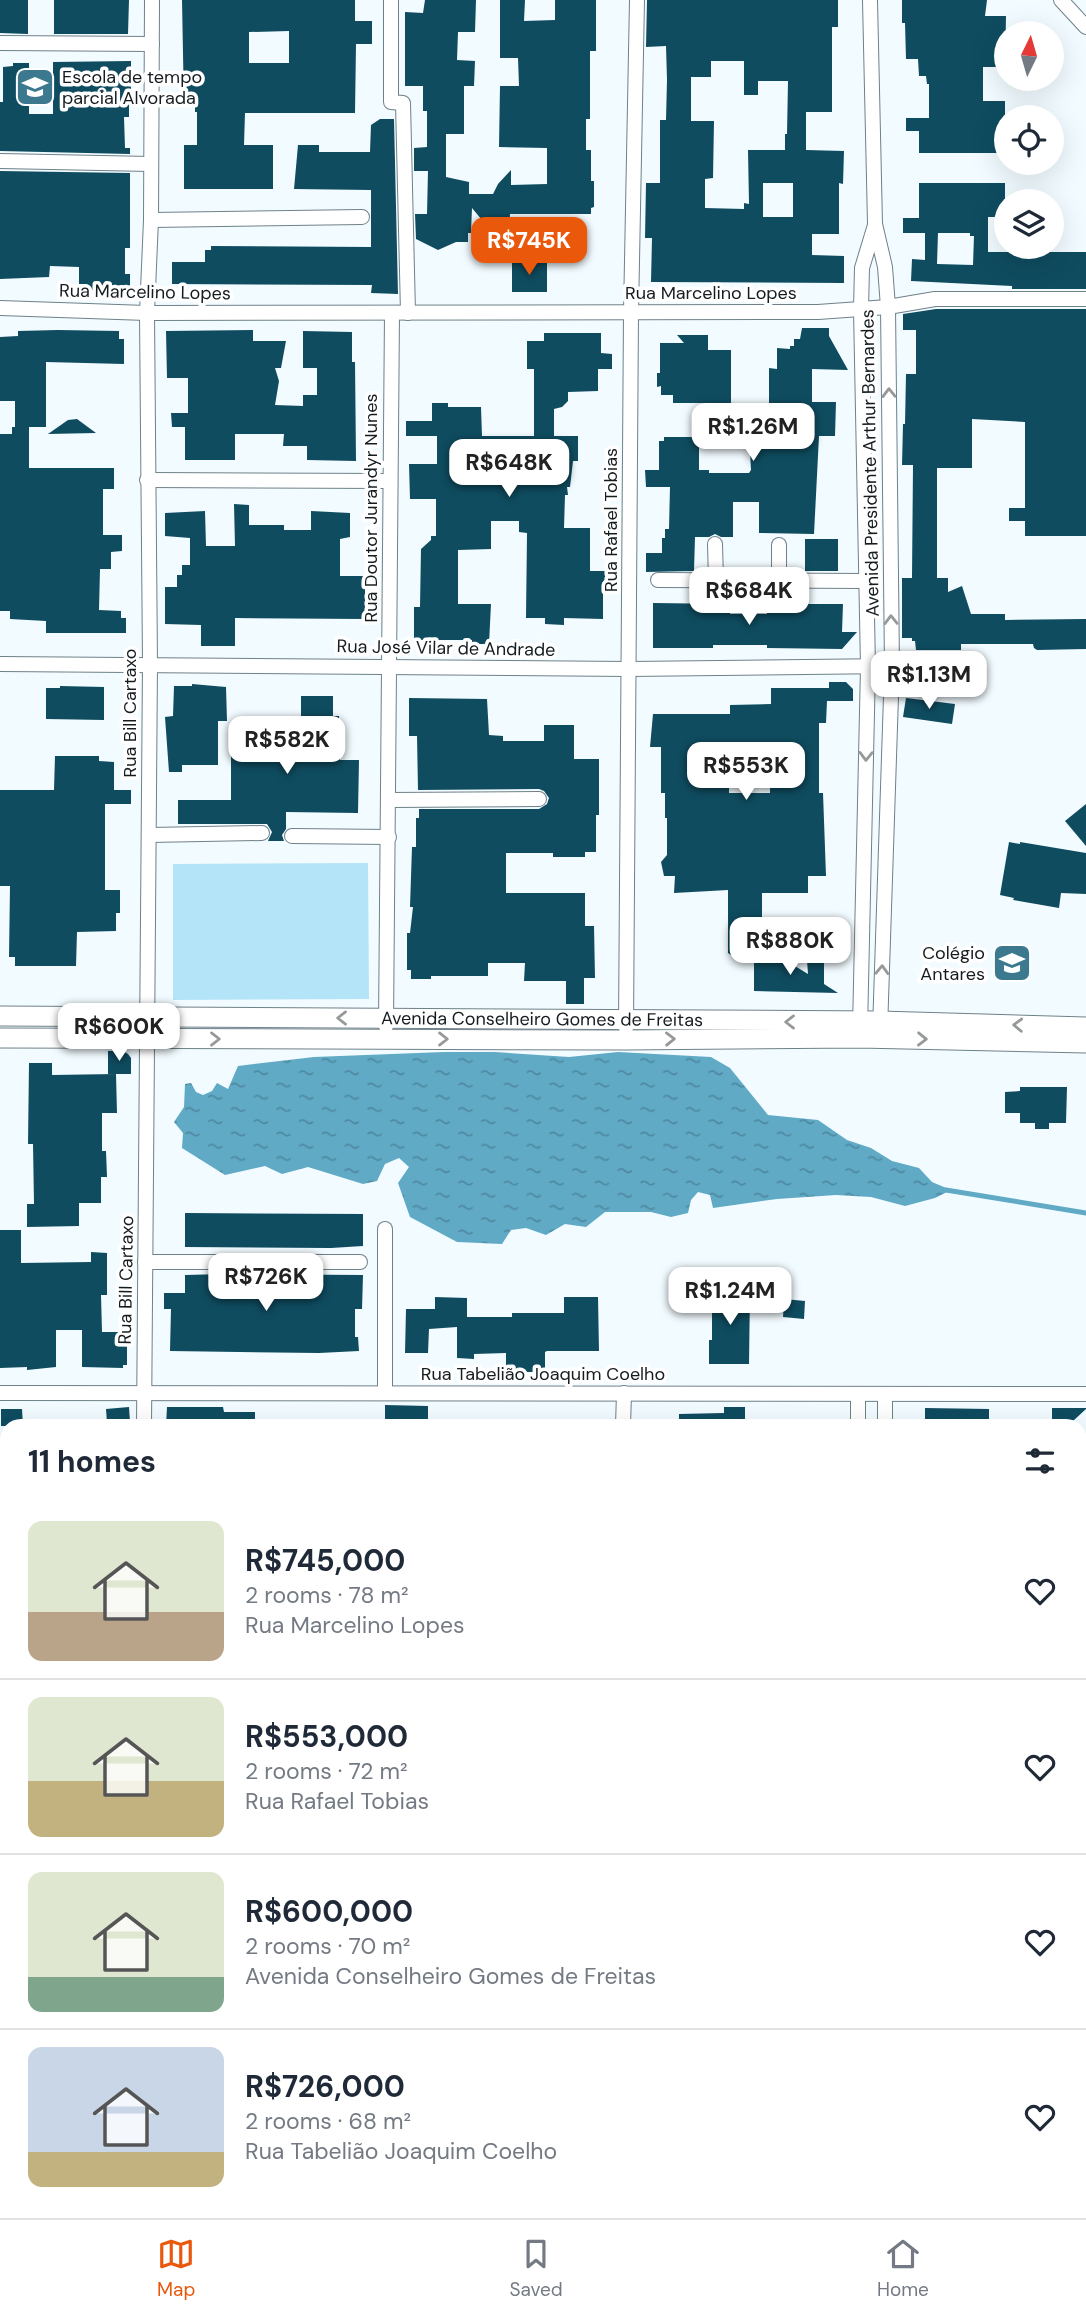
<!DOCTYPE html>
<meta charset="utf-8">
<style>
:root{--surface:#fff;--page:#f6f6f7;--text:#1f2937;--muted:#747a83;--line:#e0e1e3;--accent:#ea580c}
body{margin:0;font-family:"DM Sans",sans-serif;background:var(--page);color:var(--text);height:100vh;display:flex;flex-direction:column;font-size:26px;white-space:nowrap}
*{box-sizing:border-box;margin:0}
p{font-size:23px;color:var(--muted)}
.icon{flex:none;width:38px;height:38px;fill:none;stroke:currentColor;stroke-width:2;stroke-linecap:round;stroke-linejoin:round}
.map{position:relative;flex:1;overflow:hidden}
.sheet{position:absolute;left:0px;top:1419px;width:1087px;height:800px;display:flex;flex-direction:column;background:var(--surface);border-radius:21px 21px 0 0;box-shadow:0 7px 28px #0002}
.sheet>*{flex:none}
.needle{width:46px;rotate:5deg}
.fabs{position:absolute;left:994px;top:21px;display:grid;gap:14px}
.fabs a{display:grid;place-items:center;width:70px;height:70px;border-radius:50%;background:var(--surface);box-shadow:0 7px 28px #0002;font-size:35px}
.price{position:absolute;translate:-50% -60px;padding:0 16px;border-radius:14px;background:#fff;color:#222;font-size:23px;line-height:46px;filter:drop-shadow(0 2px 4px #0008)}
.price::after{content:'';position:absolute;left:50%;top:42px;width:21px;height:16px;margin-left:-10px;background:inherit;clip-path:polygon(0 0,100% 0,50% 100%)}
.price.active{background:var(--accent);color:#fff}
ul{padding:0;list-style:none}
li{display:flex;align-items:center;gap:21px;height:175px;padding:0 28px}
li+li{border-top:2px solid var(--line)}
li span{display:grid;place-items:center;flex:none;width:196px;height:140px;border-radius:14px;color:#555}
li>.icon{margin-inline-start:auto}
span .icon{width:84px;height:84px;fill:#fffc;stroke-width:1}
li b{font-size:30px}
h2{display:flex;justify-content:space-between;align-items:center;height:84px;padding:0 28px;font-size:30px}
.menu{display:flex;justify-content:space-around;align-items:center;height:98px;border-top:2px solid var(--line);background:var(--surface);font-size:19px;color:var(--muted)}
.menu a{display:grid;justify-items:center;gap:4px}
.menu .active{color:var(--accent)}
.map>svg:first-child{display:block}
</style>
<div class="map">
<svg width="1086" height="2218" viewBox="0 0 1086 2218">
<defs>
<pattern id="grass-tufts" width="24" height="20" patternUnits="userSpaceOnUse" patternTransform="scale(1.75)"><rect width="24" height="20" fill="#b4e4f8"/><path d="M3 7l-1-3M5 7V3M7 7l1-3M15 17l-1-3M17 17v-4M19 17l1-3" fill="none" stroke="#9ac3d4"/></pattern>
<pattern id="water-ripples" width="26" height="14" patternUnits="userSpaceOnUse" patternTransform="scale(1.75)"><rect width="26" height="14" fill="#60aac6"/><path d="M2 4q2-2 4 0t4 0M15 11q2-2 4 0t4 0" fill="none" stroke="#4e8aa0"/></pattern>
</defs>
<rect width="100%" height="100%" fill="#f2fbff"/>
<rect fill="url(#grass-tufts)" x="414" y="2212" width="78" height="6"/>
<path fill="#b4e4f8" d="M368 863 369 999 173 1000V864Z"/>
<path fill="url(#water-ripples)" d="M444 1052H495L569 1057 618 1052 711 1057 730 1068 768 1115 818 1120 847 1140 871 1148 892 1161 919 1168 932 1182 951 1190 935 1198 905 1206 871 1197 836 1195 777 1199 713 1208 710 1195 698 1192 691 1200 688 1213 671 1217 651 1212H605L586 1227 565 1224 546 1235 526 1228 511 1230 502 1244 457 1242 410 1217 398 1183 409 1167 399 1158 385 1164 377 1181 363 1184 308 1167 282 1174 265 1166 225 1175 182 1148 183 1133 174 1122 184 1107 185 1084 191 1083 196 1092 203 1095 212 1091 217 1083 228 1089 238 1066 314 1057Z"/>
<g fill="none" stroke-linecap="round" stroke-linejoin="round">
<path stroke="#60aac6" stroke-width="5" d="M946 1190 1086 1213"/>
</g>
<g fill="#0f4c60" fill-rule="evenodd">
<path d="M0 0H28V34L0 33Z"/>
<path d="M54 0H129L128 34H54Z"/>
<path d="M182 0H355V21H372V44H356L355 113H245L244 145H273V189H184V145H197V112H195V106L184 107ZM289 31V63H249V32Z"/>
<path d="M425 0H476L475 32H458L457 60 475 61 474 86H464V134H446V177L469 182V194H493L498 184 511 170V185L547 184V148L499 147 500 86H519L518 58H500V0H525L524 21 555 20V0H596V51H590V119H586V150H591V181H594V207L591 208V214H510L509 245 496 237 472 208 471 233H468V242H456L438 250 416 239 415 214H427L428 171H414V148L427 147V111H423V86H405V12L423 13Z"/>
<path d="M647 0H838V27H832V112H806V150L844 151 843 184 839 183V234H812V255L844 256V283L651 282 652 238H645L646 183H660V120H666L667 80 666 46 646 47ZM711 61H744V95H758V81H788L787 134H785V150H748L749 204 744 203V209L705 208V179L713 178 714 121H691V77H711ZM763 183H793V217H763Z"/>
<path d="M902 0H987L985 16H1006L1005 67H983V101H1005V153H919V131H906V118H929V84H927L926 76H919L918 59H906L905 23H902Z"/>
<path d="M131 61V103H129V117H124L125 148H130V154L0 151V102H3V67L13 66V63H29V114H53V62Z"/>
<path d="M380 119H394L398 294 371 293 372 285 172 284V262H205V250H211V246L371 247V190L294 189 298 145H319V152H370L371 125Z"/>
<path d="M0 171 130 173V248H125V274H130V290H87V284H79V267L50 266 49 277 0 279Z"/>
<path d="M919 183H1005V217H988V252H1086V289H1012V286L911 281 912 259 925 260V233H903V218H919ZM938 233H970V236H974L973 265 937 264Z"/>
<path d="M512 260 547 263V292H512Z"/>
<path d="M936 309H1086V536H1025V521H1009V508H1025V422L972 419V468H937V578H948V592L962 586 971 614H1005V620L1086 619V649L1037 650 1034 648 1033 644H961V650H916L915 641H912V638H902V578H912L913 465H902L903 424H905L906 374H916V330H903V314Z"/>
<path d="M802 328H829V336L848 370 812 369V402H836L835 436H819L814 534 759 533V502H733V537H721L715 534 709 537H695L694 571 646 572V553H662V538H665V529H669L670 487H646L645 470H659V441H664V437H699V470H709V473H749L751 470 749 435H769V368L777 369V348L790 349V346H794V339H800Z"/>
<path d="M58 330 119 331V339H124V364L46 362V427H29V468H114V489H103V535H122V551L111 552V569H100L99 610 121 611V618H126V633H46V621L10 619V611H0V434H12V427H15V401H0V337L18 336V331Z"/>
<path d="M253 330V341H286L281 368H275L279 381 275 405 303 406V395H317V368H303V331L352 332V362H355L356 461 307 460V446H283L284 434H235V460H185V427H172L171 413H188V378H167L166 331Z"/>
<path d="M544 333H601V353L612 354V369H598V391L568 392V401L562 407 554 409V436H578V461H573L570 487H567L568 495H565L564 528H590V571H611V584H603V619L564 618V625L545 624V618H526L527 533 519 532V521H491V549L458 550V604H491L489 644H472V640H414V607H420L421 549 431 540V536H436V499H410L409 464H437V436H406V421H432V403H448V407H481L482 436H534V369H527V341H544Z"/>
<path d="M677 335H708V350H731V403H673V395H661V386L657 387V373H660V343H684Z"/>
<path d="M77 419 96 433 48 434 68 420Z"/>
<path d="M234 504 249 505V525H284V530H311V511L350 513V537L340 539V576H365V619L235 618V646H201V625L165 624V587H177V575H182V565H190V538L165 536V513L205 511 206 546H235Z"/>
<rect x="805" y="539" width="33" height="32"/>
<path d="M653 603 730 604V614H767V604H843L842 632H857L842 649 767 648V645H713V648H653Z"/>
<path d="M829 682H846L853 689V701H827L826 723H819V793H823L826 876H808V893H762V938H764V955H731L728 953V890L674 893 675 876H664L661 862 667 855V818H665V793H661V747H650L653 714H730V705L771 704V688H829ZM770 761V793H729V762Z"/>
<path d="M192 684 226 687 227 721H218V765H182V772H169L165 717 173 716 174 686H192Z"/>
<path d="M60 686 104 687V720L46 719V688H60Z"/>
<path d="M301 696H333V716H339L340 760H359L358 813 286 812V829L282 835 284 841H268L272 832 267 824H178V800H231V756L278 760V716H301Z"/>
<path d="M409 698 487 699 489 735 503 736V741H544V725H574V759H599V815H596V852H585V857H553V853H506V893H585V926H594L595 978H584V1004H566V981H524L525 963H488V976H431V979H411V970H407V933H410L413 907H410L412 847H416V818H419V809H539L547 804 549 798 544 791 539 789 418 790 417 736H409Z"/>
<path d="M906 698 955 704 952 724 903 717Z"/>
<path d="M55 756H99V761L114 762V790H131V804H105V890H120V913H116V931L77 932 76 966H15V957H9L10 886H0V790H54Z"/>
<path d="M1086 804V846L1065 821Z"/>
<path d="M1009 842 1020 844V842L1086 853V894L1061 893 1059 908 1013 900 1014 898 1000 895Z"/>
<path d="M754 960H785L808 974 807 960H824V984L838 993 754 991Z"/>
<path d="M108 1051H123L128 1054 131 1058V1074H108Z"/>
<path d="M29 1063H52V1075L116 1074 117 1113H102V1151H106L107 1177H101V1203H79V1226L27 1227V1204H34L33 1144H28Z"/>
<path d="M1020 1087H1067L1066 1123H1049V1129H1035V1123H1020V1113H1005V1092L1020 1091Z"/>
<path d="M185 1213 363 1214V1246L331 1248 185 1247Z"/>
<path d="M0 1230H21V1263L91 1262V1252L107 1253V1295H101L102 1332H127V1365H123V1368L82 1367V1330H56V1367L27 1370V1367L0 1368Z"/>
<path d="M224 1274 363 1275 362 1309H355V1337H358L359 1351 319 1353 170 1351 171 1309H164V1293H185V1275Z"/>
<path d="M712 1290H750L749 1364H709V1340H712Z"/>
<path d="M435 1297 467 1298V1317H512V1313H564V1297H598L599 1351H547L545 1352V1372H506V1353L474 1354V1359L457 1358V1327L429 1329 428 1353H405L406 1309H435Z"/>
<path d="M784 1299 805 1301 804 1319 783 1317Z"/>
<path d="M385 1405 428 1406V1426H385Z"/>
<path d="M129 1407 130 1422 107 1423 106 1409Z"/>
<path d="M167 1407H223L224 1412H255V1426H166Z"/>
<path d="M724 1407H745V1426H679V1414L724 1413Z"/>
<path d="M925 1408 989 1409V1426H925Z"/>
<path d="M1052 1408H1086V1409L1073 1421 1052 1422Z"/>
<path d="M1 1409H22L23 1426H1Z"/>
</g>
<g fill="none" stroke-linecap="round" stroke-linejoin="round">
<g stroke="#6e8189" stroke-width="16">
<g id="street">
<path d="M391 0V102L403 103 408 313"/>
<path d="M870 0 875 224 885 267 888 307 892 666 880 1030"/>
<path d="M1061 0 1086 27"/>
<path d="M0 43 152 44"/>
<path d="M0 161 151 164"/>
<path d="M151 220 362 217"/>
<path d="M0 308 147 313 818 312 888 307 935 299H1086"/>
<path d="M147 480 390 481"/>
<path d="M715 544 716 580"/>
<path d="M779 545V580"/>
<path d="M658 580 866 581"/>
<path d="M0 664 629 669 892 666"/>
<path d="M389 800 539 799"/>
<path d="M149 835 262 833"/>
<path d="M292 836 389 837"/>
<path d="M386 1026 392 313"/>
<path d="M626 1028 631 313 637 0"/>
<path d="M860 1029 868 667 861 309 862 268 875 225"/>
<path d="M145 1262H360"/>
<path d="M0 1393 1086 1394"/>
<path d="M385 1393V1229"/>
<path d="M858 1394V1426"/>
<path d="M885 1394V1426"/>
<path d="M144 1426 150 664 147 313 151 220 152 0"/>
<path d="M623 1426 624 1393"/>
<path d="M0 1748H7"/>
<path d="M1080 1748H1086"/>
<path d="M1080 2091 1086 2090"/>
<path d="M0 2105H7"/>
<path d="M152 2212V2218"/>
<path d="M885 2212 886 2218"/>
<path d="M387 2218V2212"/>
<path d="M558 2218V2217"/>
</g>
</g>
<g stroke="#6e8189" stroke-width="21">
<g id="secondary">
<path id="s1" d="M0 1016 880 1021 1086 1027"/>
<path d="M0 1038 625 1040 860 1038 1086 1043"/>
</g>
</g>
<use href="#street" stroke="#fff" stroke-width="14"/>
<use href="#secondary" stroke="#fff" stroke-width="19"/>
</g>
<defs><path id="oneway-chevron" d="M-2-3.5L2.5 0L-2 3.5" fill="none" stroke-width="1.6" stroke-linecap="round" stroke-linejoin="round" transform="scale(1.75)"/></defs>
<g stroke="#96999a">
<use href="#oneway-chevron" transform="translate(889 393) rotate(-91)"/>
<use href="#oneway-chevron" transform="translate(891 620) rotate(-91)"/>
<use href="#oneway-chevron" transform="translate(866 756) rotate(91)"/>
<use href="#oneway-chevron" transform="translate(882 970) rotate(-88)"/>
<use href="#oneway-chevron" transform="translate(342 1018) rotate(-180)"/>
<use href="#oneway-chevron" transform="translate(790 1022) rotate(-180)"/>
<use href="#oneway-chevron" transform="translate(1018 1025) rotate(-178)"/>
<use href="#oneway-chevron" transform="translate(215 1039)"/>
<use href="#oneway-chevron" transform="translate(443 1039)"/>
<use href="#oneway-chevron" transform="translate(670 1039) rotate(-1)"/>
<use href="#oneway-chevron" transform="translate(922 1039) rotate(1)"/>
</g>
<defs>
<g id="school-square" transform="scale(2.0125)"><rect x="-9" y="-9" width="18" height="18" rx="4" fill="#3c798f" stroke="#fff"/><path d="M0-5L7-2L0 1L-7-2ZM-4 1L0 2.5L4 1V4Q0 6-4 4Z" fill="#fff"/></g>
</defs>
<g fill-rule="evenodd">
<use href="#school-square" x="35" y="87"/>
<use href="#school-square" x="1012" y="963"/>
</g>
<g text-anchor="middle" stroke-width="7" stroke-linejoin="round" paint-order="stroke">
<g font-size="18" fill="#151c1f" stroke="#fff" text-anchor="start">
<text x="62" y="83">Escola de tempo<tspan x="62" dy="21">parcial Alvorada</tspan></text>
<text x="985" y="959" text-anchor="end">Colégio<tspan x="985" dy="21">Antares</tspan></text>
</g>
<g font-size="18" fill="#151c1f" stroke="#fff">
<text transform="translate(145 292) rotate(1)" y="6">Rua Marcelino Lopes</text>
<text x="711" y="299">Rua Marcelino Lopes</text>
<text transform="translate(870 463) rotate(-91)" y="6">Avenida Presidente Arthur Bernardes</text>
<text transform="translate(371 508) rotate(-90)" y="6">Rua Doutor Jurandyr Nunes</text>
<text transform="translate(611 520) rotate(-90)" y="6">Rua Rafael Tobias</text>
<text transform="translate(446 648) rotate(1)" y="6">Rua José Vilar de Andrade</text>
<text transform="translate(130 713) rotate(-90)" y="6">Rua Bill Cartaxo</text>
<text dy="6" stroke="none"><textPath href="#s1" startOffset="542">Avenida Conselheiro Gomes de Freitas</textPath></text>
<text transform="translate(126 1280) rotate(-89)" y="6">Rua Bill Cartaxo</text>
<text x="543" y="1380">Rua Tabelião Joaquim Coelho</text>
</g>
</g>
</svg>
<div class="fabs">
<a><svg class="needle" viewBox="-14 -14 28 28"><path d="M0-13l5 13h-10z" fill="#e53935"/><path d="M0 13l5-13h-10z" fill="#747a83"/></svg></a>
<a><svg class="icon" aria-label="locate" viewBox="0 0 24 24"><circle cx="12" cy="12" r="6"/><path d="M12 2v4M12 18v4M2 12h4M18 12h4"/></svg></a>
<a><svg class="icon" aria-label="layers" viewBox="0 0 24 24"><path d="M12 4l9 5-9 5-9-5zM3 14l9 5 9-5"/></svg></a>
</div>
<b class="price active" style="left:529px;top:277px">R$745K</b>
<b class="price" style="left:753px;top:463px">R$1.26M</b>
<b class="price" style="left:509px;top:499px">R$648K</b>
<b class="price" style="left:749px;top:627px">R$684K</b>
<b class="price" style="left:929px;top:711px">R$1.13M</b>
<b class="price" style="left:287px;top:776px">R$582K</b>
<b class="price" style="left:746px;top:802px">R$553K</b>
<b class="price" style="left:790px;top:977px">R$880K</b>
<b class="price" style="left:119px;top:1063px">R$600K</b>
<b class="price" style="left:266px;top:1313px">R$726K</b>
<b class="price" style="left:730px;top:1327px">R$1.24M</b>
<section class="sheet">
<h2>11 homes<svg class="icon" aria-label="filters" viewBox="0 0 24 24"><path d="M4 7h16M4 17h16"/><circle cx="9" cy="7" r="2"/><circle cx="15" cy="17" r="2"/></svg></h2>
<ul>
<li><span style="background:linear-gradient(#dfe7d0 65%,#b9a48a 0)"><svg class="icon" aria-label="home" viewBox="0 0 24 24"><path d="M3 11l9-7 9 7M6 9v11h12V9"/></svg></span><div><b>R$745,000</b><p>2 rooms · 78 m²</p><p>Rua Marcelino Lopes</p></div><svg class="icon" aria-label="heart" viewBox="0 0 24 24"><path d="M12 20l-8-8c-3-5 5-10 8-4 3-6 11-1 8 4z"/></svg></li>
<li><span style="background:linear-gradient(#dfe7d0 60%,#c2b280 0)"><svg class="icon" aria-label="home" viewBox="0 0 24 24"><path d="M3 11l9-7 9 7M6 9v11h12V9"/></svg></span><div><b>R$553,000</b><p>2 rooms · 72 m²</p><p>Rua Rafael Tobias</p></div><svg class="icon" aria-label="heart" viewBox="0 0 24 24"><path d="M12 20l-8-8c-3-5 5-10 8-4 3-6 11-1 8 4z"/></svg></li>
<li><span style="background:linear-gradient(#dfe7d0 75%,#7fa58c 0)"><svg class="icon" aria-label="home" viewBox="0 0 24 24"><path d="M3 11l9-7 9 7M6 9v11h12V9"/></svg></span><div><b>R$600,000</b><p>2 rooms · 70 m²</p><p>Avenida Conselheiro Gomes de Freitas</p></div><svg class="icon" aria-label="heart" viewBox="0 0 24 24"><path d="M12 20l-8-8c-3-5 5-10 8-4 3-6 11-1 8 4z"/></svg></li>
<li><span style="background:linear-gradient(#c9d6e8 75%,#c2b280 0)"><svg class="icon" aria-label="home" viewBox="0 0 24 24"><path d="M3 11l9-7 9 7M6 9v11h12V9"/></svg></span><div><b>R$726,000</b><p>2 rooms · 68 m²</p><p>Rua Tabelião Joaquim Coelho</p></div><svg class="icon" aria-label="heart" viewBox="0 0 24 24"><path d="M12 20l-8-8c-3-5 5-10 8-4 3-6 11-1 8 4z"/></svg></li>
</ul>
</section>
</div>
<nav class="menu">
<a class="active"><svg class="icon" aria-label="map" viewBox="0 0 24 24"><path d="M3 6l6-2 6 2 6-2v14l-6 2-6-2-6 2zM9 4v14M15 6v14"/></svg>Map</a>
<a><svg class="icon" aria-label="saved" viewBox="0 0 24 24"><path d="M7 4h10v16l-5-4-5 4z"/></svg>Saved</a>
<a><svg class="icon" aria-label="home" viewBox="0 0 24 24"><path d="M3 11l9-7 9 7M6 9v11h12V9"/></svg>Home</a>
</nav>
